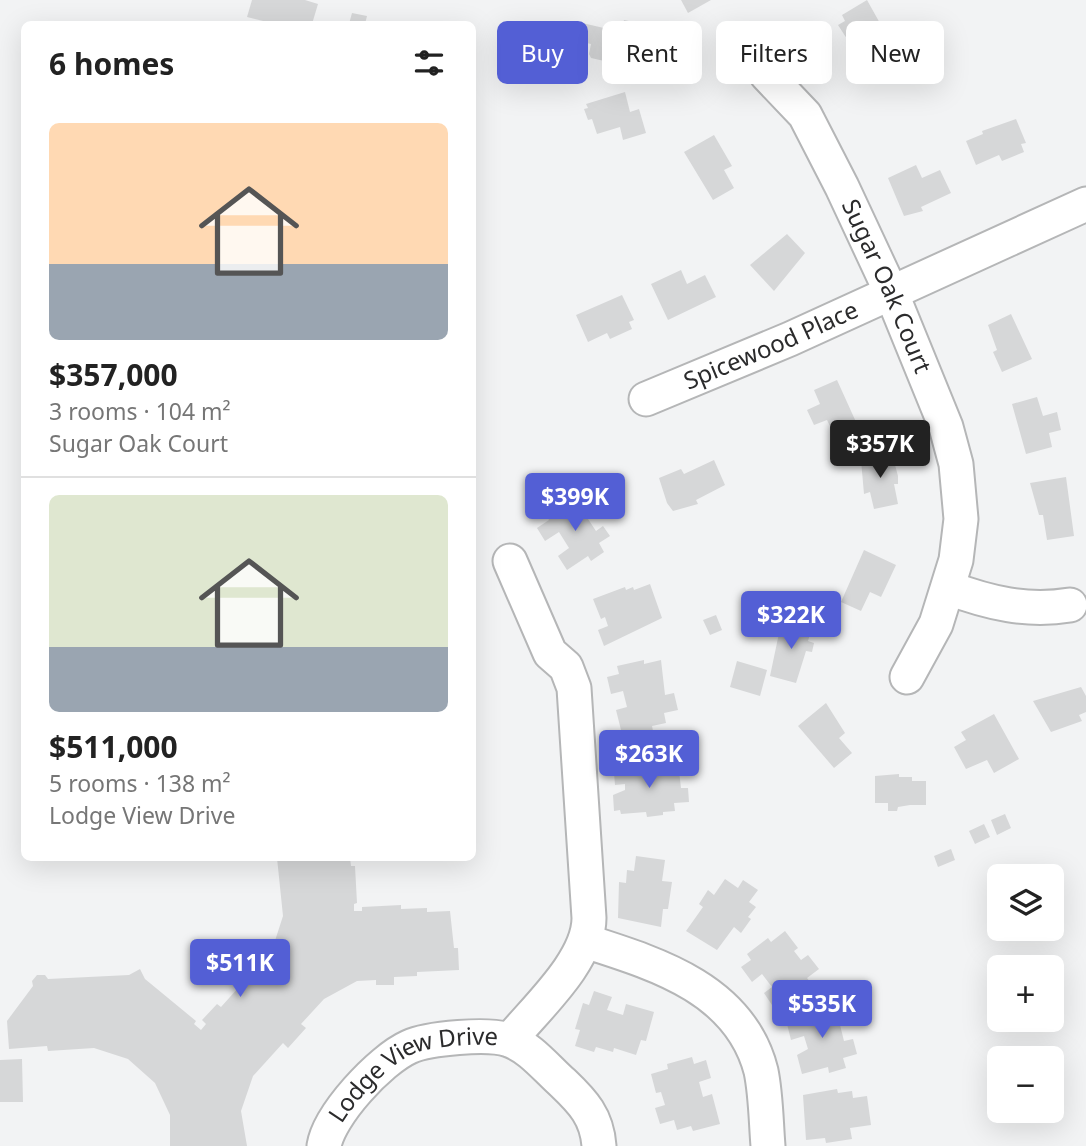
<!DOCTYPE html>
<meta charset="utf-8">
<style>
:root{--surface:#fff;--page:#f2f2f2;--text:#222;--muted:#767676;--line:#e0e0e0;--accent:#535fd5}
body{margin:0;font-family:"Noto Sans",sans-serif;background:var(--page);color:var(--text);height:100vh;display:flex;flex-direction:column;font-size:26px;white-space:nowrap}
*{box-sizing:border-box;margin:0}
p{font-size:23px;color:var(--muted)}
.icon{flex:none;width:38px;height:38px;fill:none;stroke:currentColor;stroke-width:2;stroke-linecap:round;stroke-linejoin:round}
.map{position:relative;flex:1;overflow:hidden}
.panel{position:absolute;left:21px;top:21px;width:455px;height:840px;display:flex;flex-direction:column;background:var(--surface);border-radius:10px;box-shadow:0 7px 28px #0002}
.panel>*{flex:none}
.top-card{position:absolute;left:497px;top:21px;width:483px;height:63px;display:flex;gap:14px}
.controls{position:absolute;left:987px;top:864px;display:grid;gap:14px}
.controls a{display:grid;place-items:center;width:77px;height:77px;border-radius:10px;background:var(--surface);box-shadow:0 7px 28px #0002;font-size:35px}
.price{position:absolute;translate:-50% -60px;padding:0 16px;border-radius:7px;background:var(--accent);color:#fff;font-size:23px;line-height:46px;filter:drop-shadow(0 2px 4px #0008)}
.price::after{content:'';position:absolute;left:50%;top:42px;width:21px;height:16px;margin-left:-10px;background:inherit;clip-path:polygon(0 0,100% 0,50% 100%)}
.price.active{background:#222;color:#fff}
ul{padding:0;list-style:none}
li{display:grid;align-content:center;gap:14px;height:371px;padding:0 28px}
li+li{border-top:2px solid var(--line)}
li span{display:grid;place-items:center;height:217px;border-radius:10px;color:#555}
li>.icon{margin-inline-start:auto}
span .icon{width:126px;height:126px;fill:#fffc;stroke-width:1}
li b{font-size:30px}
h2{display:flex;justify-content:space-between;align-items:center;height:84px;padding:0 28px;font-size:30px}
.pill{padding:0 24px;border-radius:10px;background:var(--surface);box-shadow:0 7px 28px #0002;font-size:24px;line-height:63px}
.pill.active{background:var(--accent);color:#fff}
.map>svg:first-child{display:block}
</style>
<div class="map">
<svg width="1086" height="1146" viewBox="0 0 1086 1146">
<rect width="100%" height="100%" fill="#f2f3f4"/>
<g fill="#d6d7d8">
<path d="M252 0H305L318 4 312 24H275L247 17Z"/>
<path d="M681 0H711L688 13Z"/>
<path d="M867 0 891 43 869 57 857 41 851 45 838 25 845 21 842 15Z"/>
<path d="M352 13 367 16 365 24H349Z"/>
<path d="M624 20 648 25 643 50 640 49 637 58 633 57 631 67 591 58 589 54 591 44 574 40 578 22 621 32Z"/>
<path d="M625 92 630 112 639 109 646 133 623 140 620 127 597 134 592 119 588 120 584 109 588 108 586 104Z"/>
<path d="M1016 119 1026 143 1021 144 1024 152 1002 161 999 155 976 165 966 141 983 134 982 131Z"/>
<path d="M714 135 732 166 724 170 734 188 713 200 684 152Z"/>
<path d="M916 165 922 178 940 170 951 193 921 207 923 211 904 216 888 178Z"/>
<path d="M787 234 805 253 774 291 750 265Z"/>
<path d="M681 270 687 284 705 275 716 297 668 320 651 284Z"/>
<path d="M622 295 634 320 629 322 632 329 610 339 607 333 588 342 576 315Z"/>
<path d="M1011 314 1032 359 1002 372 993 352 997 350 988 325Z"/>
<path d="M837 380 856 422 833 432 827 420 814 425 807 410 820 404 814 390Z"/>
<path d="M1037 397 1043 416 1057 412 1061 430 1049 433 1052 447 1026 454 1012 404Z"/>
<path d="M892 454 898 476V484H894L898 504 874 509 870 492 864 494 861 460Z"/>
<path d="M714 460 725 485 696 500 698 504 673 511 667 503 659 478 681 469 684 474Z"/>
<path d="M1066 477 1074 536 1047 540 1043 515H1039L1030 483Z"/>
<path d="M582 499 591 512 586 516 596 531 603 526 610 536 599 543 604 552 591 561 588 556 567 570 558 556 569 548 559 532 545 541 537 528 549 520 546 515 564 504 567 508Z"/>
<path d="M864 550 896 565 881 597 870 592 861 611 841 602Z"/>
<path d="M650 584 662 618 604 646 598 630 608 626 605 617 601 619 593 599 625 587 626 590 633 587 634 590Z"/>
<path d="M716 615 722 630 710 635 703 620Z"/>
<path d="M782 619 812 627 808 641 814 643 812 652 806 651 796 683 770 676Z"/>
<path d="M644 660V664L661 660 665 695 674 693 678 710 664 713 666 723 652 726 653 731 623 738 616 710 627 707 623 691 611 694 607 677 619 674 617 666Z"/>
<path d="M737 661 767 670 760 696 730 687Z"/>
<path d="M1081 687 1086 696V712L1079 715 1082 721 1051 732 1033 701Z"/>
<path d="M826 703 845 733 839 738 852 753 834 768 798 726Z"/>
<path d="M994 714 1019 759 994 773 987 760 966 769 954 747 966 740 961 732Z"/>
<path d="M659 753 660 773 679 771 681 788H688L689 802 674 803 675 811 663 812V815L647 817 646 812 621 814 620 810 614 811 613 795 625 790V784L615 785 614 773 645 770 643 754Z"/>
<path d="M899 774V777H912V781H926V805H910L898 807 897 811H888V803H875V776Z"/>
<path d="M1005 814 1011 828 997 835 991 820Z"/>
<path d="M984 824 990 837 975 844 969 831Z"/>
<path d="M951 849 955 860 938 867 934 856Z"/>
<path d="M636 856 665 860 662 881 672 882 668 909H663L661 927 618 918 619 882 626 883 627 870 634 871Z"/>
<path d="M277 858H350L351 866H355L357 903 354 904V911H362V907L401 905V909L427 908V912L450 911 454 948H458L459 970 417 972V976L394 977V985H376V980L357 981 324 999 301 1024 306 1028 288 1048 283 1043 253 1076 241 1111 247 1146H170V1115L155 1083 128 1059 94 1048 48 1051 47 1046 9 1049 7 1021 33 986 32 981 37 975H45L48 979 129 975 140 969 145 979 196 1021 194 1024 201 1030 206 1024 202 1020 217 1004 221 1007 272 950 283 916Z"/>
<path d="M725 879 738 888 743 880 758 890 749 902 756 907 748 917 751 919 741 933 734 927 717 950 686 931 703 907 699 904 708 890 714 895Z"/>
<path d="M785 931 798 948 794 951 801 960 808 955 819 969 807 978 813 986 798 997 795 992 774 1008 764 993 772 987 762 974 752 982 741 967 751 960 747 954 768 938 771 942Z"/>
<path d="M594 991 612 997 607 1010 623 1015 626 1004 654 1012 646 1041 641 1040 636 1055 614 1048 613 1052 596 1047 594 1052 575 1046 580 1030 575 1029 583 1003 589 1005Z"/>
<path d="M821 1006 823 1011 841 1007 845 1024 840 1025 844 1041 853 1039 857 1054 843 1058 846 1068 829 1073 828 1067 802 1074 797 1055 808 1049 804 1036 791 1040 787 1024 800 1020 798 1012Z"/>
<path d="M692 1057 694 1064 706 1060 711 1078 699 1082 703 1097 712 1094 720 1124 693 1131 691 1126 677 1130 674 1120 660 1124 655 1108 665 1105 661 1092 656 1093 651 1074 668 1069 667 1064Z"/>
<path d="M22 1059 23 1102H0V1060Z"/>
<path d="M837 1089 838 1093 852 1091 853 1098 867 1096 871 1125 850 1128 852 1139 826 1143 825 1138 806 1140 803 1095Z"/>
</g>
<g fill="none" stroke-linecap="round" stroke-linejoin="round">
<g stroke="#b5b6b7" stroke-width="37">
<g id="minor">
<path id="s1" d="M767 75 805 115 842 187 891 292 946 427 956 464 961 519 956 560 936 624 907 677"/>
<path id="s2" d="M646 399 790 339 1086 204"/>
<path d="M510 561 550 653 566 667 574 688 589 918C589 961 536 1008 510 1040"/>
<path d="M949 588C989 603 1027 612 1070 605"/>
<path d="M585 941C657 964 740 989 761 1071 766 1095 766 1122 768 1146"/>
<path id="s3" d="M324 1146C329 1115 380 1060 409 1047 428 1038 489 1033 509 1040 530 1047 547 1069 563 1083 583 1102 597 1117 599 1146"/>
</g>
</g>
<use href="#minor" stroke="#fff" stroke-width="33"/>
</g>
<g text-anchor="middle" stroke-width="5" stroke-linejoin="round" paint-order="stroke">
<g font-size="24" fill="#2b2b2c" stroke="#f2f3f4">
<text dy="8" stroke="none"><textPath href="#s1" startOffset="245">Sugar Oak Court</textPath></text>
<text dy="8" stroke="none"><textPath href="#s2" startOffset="136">Spicewood Place</textPath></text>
<text dy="8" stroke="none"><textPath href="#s3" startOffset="126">Lodge View Drive</textPath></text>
</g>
</g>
</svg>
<div class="controls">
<a><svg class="icon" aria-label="layers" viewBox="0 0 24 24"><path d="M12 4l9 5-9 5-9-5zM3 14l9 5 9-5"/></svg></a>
<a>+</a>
<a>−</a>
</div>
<b class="price active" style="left:880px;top:480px">$357K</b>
<b class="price" style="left:575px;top:533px">$399K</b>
<b class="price" style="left:791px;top:651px">$322K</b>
<b class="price" style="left:649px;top:790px">$263K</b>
<b class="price" style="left:240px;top:999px">$511K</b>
<b class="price" style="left:822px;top:1040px">$535K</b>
<div class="top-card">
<a class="pill active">Buy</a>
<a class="pill">Rent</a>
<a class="pill">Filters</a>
<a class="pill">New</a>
</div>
<section class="panel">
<h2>6 homes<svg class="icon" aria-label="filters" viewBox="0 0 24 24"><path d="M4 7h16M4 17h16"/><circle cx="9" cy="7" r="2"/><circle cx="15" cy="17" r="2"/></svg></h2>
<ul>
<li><span style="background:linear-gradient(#ffd9b3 65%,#9aa5b1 0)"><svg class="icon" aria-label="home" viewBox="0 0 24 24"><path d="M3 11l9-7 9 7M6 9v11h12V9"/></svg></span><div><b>$357,000</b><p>3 rooms · 104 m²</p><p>Sugar Oak Court</p></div></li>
<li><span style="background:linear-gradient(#dfe7d0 70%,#9aa5b1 0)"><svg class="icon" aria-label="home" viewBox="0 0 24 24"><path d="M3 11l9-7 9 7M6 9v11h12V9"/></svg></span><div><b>$511,000</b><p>5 rooms · 138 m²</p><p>Lodge View Drive</p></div></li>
</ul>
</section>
</div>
